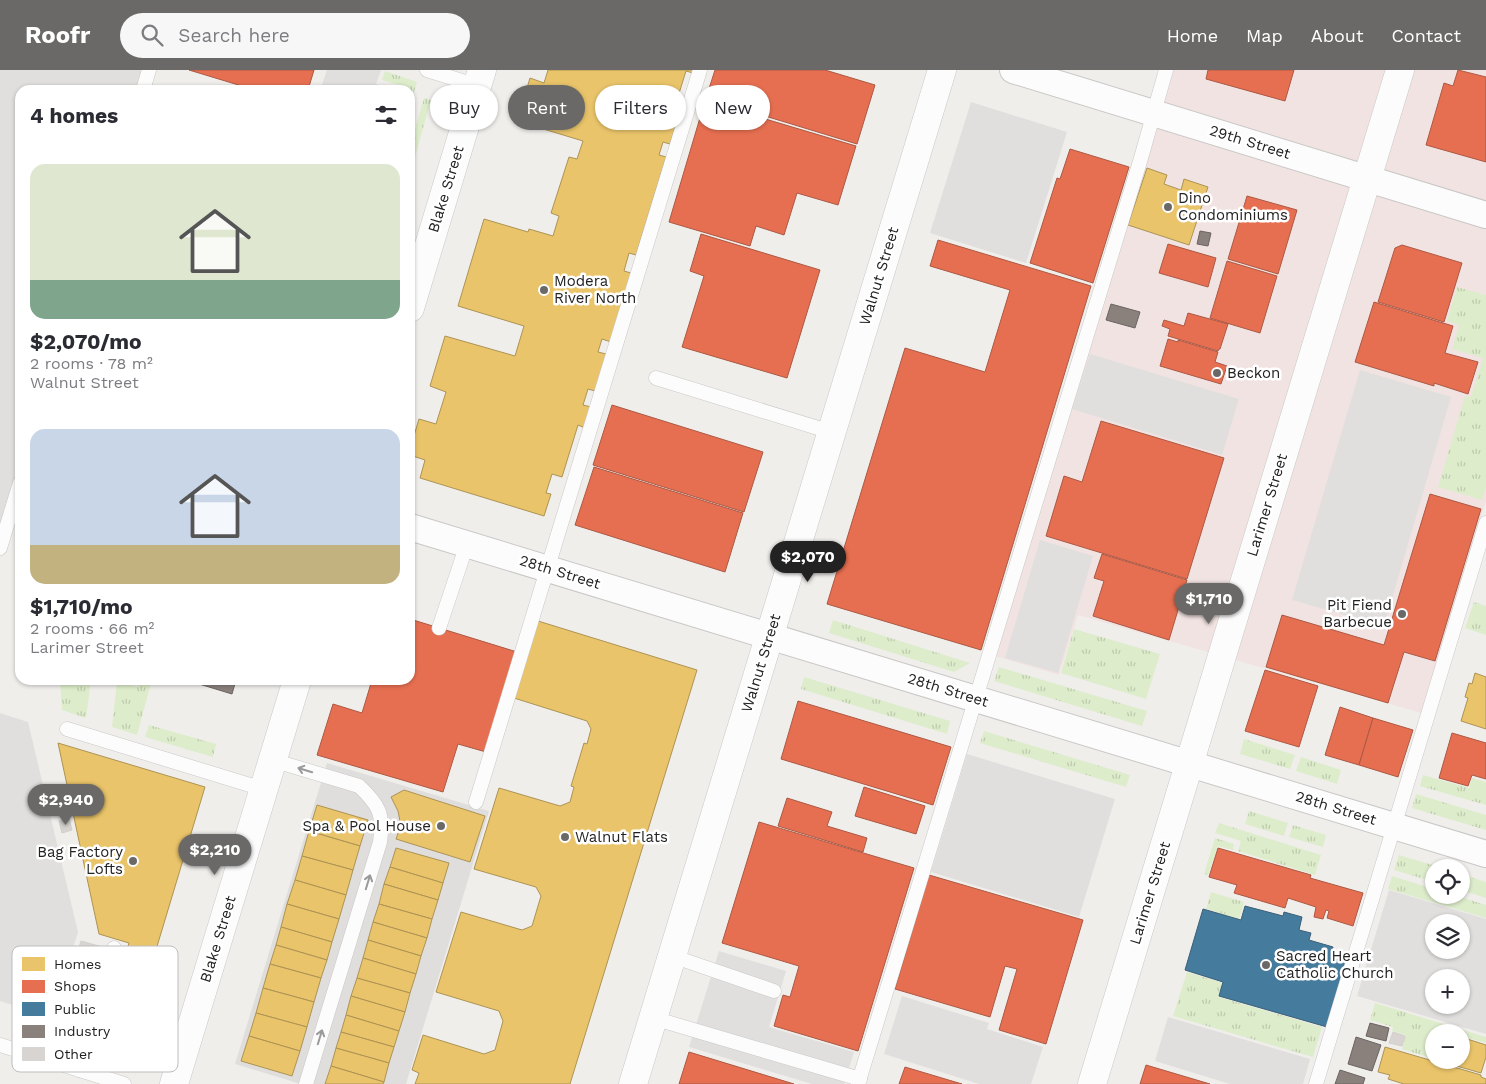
<!DOCTYPE html>
<meta charset="utf-8">
<style>
:root{--surface:#fff;--page:#f7f7f7;--text:#2b2b33;--muted:#7c7c81;--accent:#6a6968}
body{margin:0;font-family:"Work Sans",sans-serif;background:var(--page);color:var(--text);height:100vh;display:flex;flex-direction:column;font-size:19px;white-space:nowrap}
*{box-sizing:border-box;margin:0}
p{font-size:16px;color:var(--muted)}
.icon{flex:none;width:28px;height:28px;fill:none;stroke:currentColor;stroke-width:2;stroke-linecap:round;stroke-linejoin:round}
.map{position:relative;flex:1;overflow:hidden}
.drawer{position:absolute;left:15px;top:15px;width:400px;height:600px;display:flex;flex-direction:column;background:var(--surface);border-radius:15px;box-shadow:0 1px 4px #0004}
.drawer>*{flex:none}
.guide{position:absolute;left:430px;top:15px;width:475px;height:45px;display:flex;gap:10px}
.tools{position:absolute;left:1425px;top:789px;display:grid;gap:10px}
.tools a{display:grid;place-items:center;width:45px;height:45px;border-radius:50%;background:var(--surface);box-shadow:0 1px 4px #0004;font-size:25px}
.price{position:absolute;translate:-50% -42px;padding:0 11px;border-radius:18px;background:var(--accent);color:#fff;font-size:16px;line-height:32px;filter:drop-shadow(0 1px 2px #0008)}
.price::after{content:'';position:absolute;left:50%;top:30px;width:15px;height:11px;margin-left:-8px;background:inherit;clip-path:polygon(0 0,100% 0,50% 100%)}
.price.on{background:#222;color:#fff}
ul{padding:0;list-style:none}
li{display:grid;align-content:center;gap:10px;height:265px;padding:0 15px}
li span{display:grid;place-items:center;height:155px;border-radius:15px;color:#555}
li>.icon{margin-inline-start:auto}
span .icon{width:90px;height:90px;fill:#fffc;stroke-width:1}
li b{font-size:21px}
h2{display:flex;justify-content:space-between;align-items:center;height:60px;padding:0 15px;font-size:21px}
.chip{padding:0 18px;border-radius:22px;background:var(--surface);box-shadow:0 1px 4px #0004;font-size:18px;line-height:45px}
.chip.on{background:var(--accent);color:#fff}
header{display:flex;align-items:center;gap:30px;box-sizing:border-box;height:70px;padding:0 25px;background:var(--accent);color:#fff}
header strong{font-size:24px}
nav{display:flex;gap:28px;margin-inline-start:auto;font-size:18px}
.search{width:350px;height:45px;background:var(--page);display:flex;align-items:center;gap:12px;box-sizing:border-box;padding:0 18px;border-radius:28px;color:var(--muted);font-size:19px}
.map>svg:first-child{display:block}
</style>
<header>
<strong>Roofr</strong>
<div class="search"><svg class="icon" aria-label="search" viewBox="0 0 24 24"><circle cx="10" cy="10" r="6"/><path d="M15 15l6 6"/></svg>Search here</div>
<nav><a>Home</a><a>Map</a><a>About</a><a>Contact</a></nav>
</header>
<div class="map">
<svg width="1486" height="1014" viewBox="0 0 1486 1014">
<defs>
<pattern id="grass-tufts" width="24" height="20" patternUnits="userSpaceOnUse" patternTransform="scale(1.25)"><rect width="24" height="20" fill="#ddeccb"/><path d="M3 7l-1-3M5 7V3M7 7l1-3M15 17l-1-3M17 17v-4M19 17l1-3" fill="none" stroke="#bdcaae"/></pattern>
</defs>
<rect width="100%" height="100%" fill="#f0eeeb"/>
<path fill="#dfdedc" d="M327 693 489 741 406 1014H301L235 994Z"/>
<path fill="#f1e3e1" d="M1170 0H1486V431L1421 643 1078 545 1059 605 995 586Z"/>
<g fill="url(#grass-tufts)">
<path d="M385 1 417 12 410 35V20H401L402 16 382 10Z"/>
<path d="M424 28 431 30 411 101 410 76Z"/>
<path d="M1457 217 1486 225V418L1482 430 1438 417 1465 326 1471 327 1483 288 1452 279 1459 255 1447 251Z"/>
<path d="M1474 532 1486 536V565L1465 558Z"/>
<path d="M833 550 970 593 954 602 829 563Z"/>
<path d="M1074 559 1160 584 1146 629 1061 603Z"/>
<path d="M999 597 1147 641 1142 656 994 611Z"/>
<path d="M804 607 950 651 947 664 801 619Z"/>
<path d="M60 610H91L86 648 62 640Z"/>
<path d="M140 610H152L137 665 112 657 117 611 138 617Z"/>
<path d="M149 655 216 674 213 687 145 667Z"/>
<path d="M984 661 1130 705 1126 717 980 673Z"/>
<path d="M1244 669 1295 685 1290 699 1240 684Z"/>
<path d="M1301 687 1341 700 1337 714 1296 701Z"/>
<path d="M1423 705 1469 718 1472 708 1486 712V735L1420 716Z"/>
<path d="M1416 724 1486 745V760L1412 738Z"/>
<path d="M1249 741 1288 753 1284 766 1245 754Z"/>
<path d="M1219 753 1321 785 1315 805 1238 781 1241 771 1215 763Z"/>
<path d="M1293 755 1326 765 1323 777 1289 767Z"/>
<path d="M1215 768 1234 774 1233 780 1218 776 1208 805 1204 804Z"/>
<path d="M1399 785 1439 797 1434 798V812L1394 800Z"/>
<path d="M1461 804 1486 812V828L1461 820Z"/>
<path d="M1392 806 1434 819V825H1454L1486 835V848L1388 819Z"/>
<path d="M1211 822 1244 832 1239 849 1206 839Z"/>
<path d="M1187 902 1223 913 1219 927 1322 957 1313 987 1173 946Z"/>
<path d="M1375 933 1486 967V973L1461 966V962H1451L1443 960 1442 962H1434V989L1402 979 1406 965 1392 961 1393 957 1370 950Z"/>
</g>
<g fill="#e0dfde" fill-rule="evenodd">
<path d="M0 0H144L138 20H20V408L0 473Z"/>
<path d="M327 0H381L376 14 395 20H320Z"/>
<path d="M971 32 1067 62 1026 193 930 163Z"/>
<path d="M1090 284 1239 329 1222 385 1072 339Z"/>
<path d="M1360 300 1451 327 1384 556 1292 530Z"/>
<path d="M1040 470 1093 486 1058 603 1005 588Z"/>
<path d="M0 643 28 652 78 862 51 947 0 931Z"/>
<path d="M967 684 1115 729 1079 847 931 802Z"/>
<path d="M1389 820 1486 849V964L1357 926ZM1434 852H1461V880H1434ZM1434 908H1461V935H1434Z"/>
<path d="M719 881 786 901 769 957 854 982 844 1014H812L689 977Z"/>
<path d="M902 926 989 953 987 959 1043 977 1031 1014H979L884 984Z"/>
<path d="M1168 947 1310 989 1303 1014H1230L1155 991Z"/>
</g>
<g fill="#e9c46a" stroke="#ad9354">
<path d="M548 0H694L693 3 686 1 670 52 676 54 670 74 663 72 659 85 666 87 636 185 629 183 624 201 631 203 611 272 602 269 598 282 606 284 595 321 588 319 583 335 591 337 585 358 578 355 562 407 552 404 546 423 551 424 544 446 420 408 425 390 410 385V379L419 349 436 354 446 322 430 316 445 266 515 286 524 256 458 236 484 149 528 162 529 159 553 166 559 146 551 143 569 87 577 89 583 71 517 51 530 8 544 13Z"/>
<path d="M1147 98 1167 105 1164 114 1181 120 1184 109 1208 117 1189 175 1128 155Z"/>
<path d="M538 551 697 600 570 1014H415L419 1003 412 1000 423 965 484 984 495 980 503 951 499 941 436 922 461 842 522 860 532 856 541 826 536 817 474 799 499 718 560 736 570 732 574 717 571 716 584 673 587 674 591 659 587 651 514 628Z"/>
<path d="M1475 603 1486 607V659L1461 651 1468 628 1465 627 1469 613 1472 614Z"/>
<path d="M58 673 205 717 152 893 125 885 129 873 99 864Z"/>
<path d="M404 720 485 746 470 792 396 769 399 761 400 751 398 741 391 727Z"/>
<path d="M317 735 368 750 360 776 309 761Z"/>
<path d="M309 761 360 776 353 800 302 786Z"/>
<path d="M396 778 449 793 443 813 390 797Z"/>
<path d="M302 786 353 800 346 825 295 810Z"/>
<path d="M390 797 443 813 438 830 384 814Z"/>
<path d="M295 810 346 825 339 849 287 834Z"/>
<path d="M384 814 438 830 432 849 379 834Z"/>
<path d="M287 834 339 849 332 872 281 857Z"/>
<path d="M379 834 432 849 427 868 373 852Z"/>
<path d="M373 852 427 868 421 886 368 870Z"/>
<path d="M281 857 332 872 327 890 276 875Z"/>
<path d="M368 870 421 886 416 904 363 888Z"/>
<path d="M276 875 327 890 321 908 270 894Z"/>
<path d="M363 888 416 904 410 923 357 908Z"/>
<path d="M270 894 321 908 314 932 263 918Z"/>
<path d="M357 908 410 923 405 942 351 926Z"/>
<path d="M263 918 314 932 307 957 256 943Z"/>
<path d="M351 926 405 942 399 961 346 945Z"/>
<path d="M256 943 307 957 300 981 249 966Z"/>
<path d="M346 945 399 961 394 977 341 962Z"/>
<path d="M341 962 394 977 389 993 336 978Z"/>
<path d="M249 966 300 981 292 1006 241 991Z"/>
<path d="M1461 967 1486 975V987L1481 1003 1436 990H1461Z"/>
<path d="M1385 977 1481 1005V1007L1486 1009V1014H1404L1388 1009 1390 1005 1378 1002Z"/>
<path d="M336 978 389 993 384 1012 331 996Z"/>
<path d="M331 996 384 1012 383 1014H325Z"/>
</g>
<g fill="#e76f51" stroke="#ac5843">
<path d="M189 0H314L308 20H255Z"/>
<path d="M715 0H825L875 15 857 74 706 28Z"/>
<path d="M1208 0H1294L1285 31 1206 9Z"/>
<path d="M1458 0 1486 7V92L1426 75 1444 13 1453 16Z"/>
<path d="M705 31 856 76 838 135 797 123 784 165 756 156 750 176 669 152Z"/>
<path d="M1070 79 1129 97 1093 213 1030 193 1057 108 1060 109Z"/>
<path d="M1247 126 1297 140 1278 204 1228 189Z"/>
<path d="M701 164 820 200 787 308 682 277 704 206 690 201Z"/>
<path d="M938 170 1091 216 981 580 827 534 905 278 985 302 1010 220 930 196Z"/>
<path d="M1168 174 1216 188 1208 217 1159 203Z"/>
<path d="M1402 175 1462 193 1444 252 1378 232 1395 178Z"/>
<path d="M1227 191 1277 206 1260 263 1210 248Z"/>
<path d="M1374 232 1453 256 1445 283 1478 292 1468 324 1434 313V316L1355 292Z"/>
<path d="M1188 243 1228 254 1220 279H1219L1218 281 1168 266 1170 259 1162 256 1164 250 1184 256Z"/>
<path d="M1168 269 1178 272V270L1218 282 1215 292 1227 296 1221 314 1160 296Z"/>
<path d="M612 335 763 382 744 442 593 395Z"/>
<path d="M1101 351 1224 388 1187 509 1046 466 1064 406 1082 412Z"/>
<path d="M594 397 743 443 725 502 575 455Z"/>
<path d="M1430 424 1481 439 1435 591 1404 582 1388 633 1266 597 1282 545 1384 575Z"/>
<path d="M1102 484 1187 510 1169 570 1093 546 1104 511 1094 508Z"/>
<path d="M410 549 517 582 486 682 458 674 443 722 317 685 333 634 362 643 372 610H410Z"/>
<path d="M1265 600 1318 616 1299 677 1245 661Z"/>
<path d="M798 631 951 677 933 735 781 689Z"/>
<path d="M1340 637 1373 648 1359 695 1325 685Z"/>
<path d="M1373 648 1413 660 1398 707 1359 695Z"/>
<path d="M1452 663 1486 673V709L1472 705 1468 716 1439 708Z"/>
<path d="M864 717 925 736 916 764 855 746Z"/>
<path d="M787 728 832 742 827 756 867 768 863 782 778 756Z"/>
<path d="M759 752 914 798 858 981 774 956 783 925 790 927 799 896 722 873Z"/>
<path d="M1218 778 1311 805 1310 808 1363 823 1353 856 1327 848 1329 841 1326 840 1323 849 1314 847 1316 837 1288 828 1285 838 1234 823 1237 815 1209 807Z"/>
<path d="M929 805 1083 850 1046 974 999 960 1017 899 1005 896 990 947 895 919Z"/>
<path d="M689 982 794 1014H679Z"/>
<path d="M1146 995 1210 1014H1140Z"/>
<path d="M905 997 962 1014H899Z"/>
</g>
<path fill="#457b9d" stroke="#3a6078" d="M1245 836 1283 846 1284 842 1302 847 1299 860 1311 863 1309 870 1333 877 1331 885 1347 890 1327 957 1219 926 1223 912 1185 900 1203 839 1241 850Z"/>
<g fill="#8a817c" stroke="#6b6461">
<path d="M1200 161 1211 163 1208 176 1197 174Z"/>
<path d="M1111 234 1140 242 1135 258 1106 250Z"/>
<path d="M186 610H236L232 624Z"/>
<path d="M1370 953 1389 958 1386 971 1366 966Z"/>
<path d="M1356 967 1381 975 1372 1001 1348 994Z"/>
<path d="M1340 1000 1365 1008 1363 1014H1335Z"/>
</g>
<g fill="#d7d4d2" stroke="#d3d0cc">
<path d="M69 748 72 760 62 763 59 751Z"/>
<path d="M81 871 99 876 72 964 54 958Z"/>
<path d="M1393 962 1405 966 1402 976 1389 973Z"/>
</g>
<g fill="none" stroke-linecap="round" stroke-linejoin="round">
<g stroke="#c9c8c7" stroke-width="15">
<g id="service">
<path d="M427 0 478 16"/>
<path d="M143 20 149 0"/>
<path d="M656 308 831 362"/>
<path d="M0 478 20 413"/>
<path d="M439 558 467 474"/>
<path d="M67 659 263 719"/>
<path d="M272 690 359 716C379 735 384 744 380 772L306 1014"/>
<path d="M476 732 700 0"/>
<path d="M672 886 774 921"/>
<path d="M653 948 860 1009"/>
<path d="M0 975 124 1014"/>
<path d="M79 1000 114 878"/>
<path d="M858 1014 1141 88 1166 0"/>
<path d="M1316 1014 1486 453"/>
</g>
</g>
<g stroke="#c9c8c7" stroke-width="28">
<g id="minor">
<path d="M1013 0 1486 145"/>
<path d="M410 457 1486 784"/>
</g>
</g>
<g stroke="#c9c8c7" stroke-width="29">
<g id="tertiary">
<path d="M410 238 482 0"/>
<path d="M174 1014 297 610"/>
<path d="M633 1014 942 0"/>
<path d="M1092 1014 1400 0"/>
</g>
</g>
<use href="#service" stroke="#fdfcfc" stroke-width="14"/>
<use href="#minor" stroke="#fdfcfc" stroke-width="26"/>
<use href="#tertiary" stroke="#fdfcfc" stroke-width="28"/>
</g>
<defs><path id="oneway-shaft" d="M-6 0H5M1.5-3L5.5 0L1.5 3" fill="none" stroke-width="1.6" stroke-linecap="round" stroke-linejoin="round" transform="scale(1.25)"/></defs>
<g stroke="#9a9a9a">
<use href="#oneway-shaft" transform="translate(305 700) rotate(-163)"/>
<use href="#oneway-shaft" transform="translate(368 812) rotate(-73)"/>
<use href="#oneway-shaft" transform="translate(320 967) rotate(-73)"/>
</g>
<g fill="#6a6968" stroke="#fff" stroke-width="2">
<circle cx="1168" cy="137" r="5"/>
<circle cx="544" cy="220" r="5"/>
<circle cx="1217" cy="303" r="5"/>
<circle cx="1402" cy="544" r="5"/>
<circle cx="441" cy="756" r="5"/>
<circle cx="565" cy="767" r="5"/>
<circle cx="133" cy="791" r="5"/>
<circle cx="1266" cy="895" r="5"/>
</g>
<g text-anchor="middle" stroke-width="5" stroke-linejoin="round" paint-order="stroke">
<g font-size="15" fill="#222" stroke="#fff">
<text transform="translate(1250 72) rotate(17)" y="5">29th Street</text>
<text transform="translate(446 119) rotate(-73)" y="5">Blake Street</text>
<text transform="translate(879 206) rotate(-73)" y="5">Walnut Street</text>
<text transform="translate(1267 435) rotate(-73)" y="5">Larimer Street</text>
<text transform="translate(560 502) rotate(17)" y="5">28th Street</text>
<text transform="translate(761 593) rotate(-73)" y="5">Walnut Street</text>
<text transform="translate(948 620) rotate(17)" y="5">28th Street</text>
<text transform="translate(1336 738) rotate(17)" y="5">28th Street</text>
<text transform="translate(1150 823) rotate(-73)" y="5">Larimer Street</text>
<text transform="translate(218 869) rotate(-73)" y="5">Blake Street</text>
</g>
<g font-size="15" fill="#222" stroke="#fff" text-anchor="start">
<text x="1178" y="133">Dino<tspan x="1178" dy="17">Condominiums</tspan></text>
<text x="554" y="216">Modera<tspan x="554" dy="17">River North</tspan></text>
<text x="1227" y="308">Beckon</text>
<text x="1392" y="540" text-anchor="end">Pit Fiend<tspan x="1392" dy="17">Barbecue</tspan></text>
<text x="431" y="761" text-anchor="end">Spa &amp; Pool House</text>
<text x="575" y="772">Walnut Flats</text>
<text x="123" y="787" text-anchor="end">Bag Factory<tspan x="123" dy="17">Lofts</tspan></text>
<text x="1276" y="891">Sacred Heart<tspan x="1276" dy="17">Catholic Church</tspan></text>
</g>
</g>
<rect x="12" y="876" width="166" height="126" rx="8" fill="#fff" stroke="#bdbdbd" stroke-width="1"/>
<rect x="22" y="887" width="23" height="14" fill="#e9c46a"/>
<rect x="22" y="910" width="23" height="13" fill="#e76f51"/>
<rect x="22" y="932" width="23" height="14" fill="#457b9d"/>
<rect x="22" y="955" width="23" height="13" fill="#8a817c"/>
<rect x="22" y="977" width="23" height="14" fill="#d7d4d2"/>
<g font-size="14" fill="#222">
<text x="54" y="899">Homes</text>
<text x="54" y="921">Shops</text>
<text x="54" y="944">Public</text>
<text x="54" y="966">Industry</text>
<text x="54" y="989">Other</text>
</g>
</svg>
<div class="tools">
<a><svg class="icon" aria-label="locate" viewBox="0 0 24 24"><circle cx="12" cy="12" r="6"/><path d="M12 2v4M12 18v4M2 12h4M18 12h4"/></svg></a>
<a><svg class="icon" aria-label="layers" viewBox="0 0 24 24"><path d="M12 4l9 5-9 5-9-5zM3 14l9 5 9-5"/></svg></a>
<a>+</a>
<a>−</a>
</div>
<b class="price on" style="left:808px;top:513px">$2,070</b>
<b class="price" style="left:1209px;top:555px">$1,710</b>
<b class="price" style="left:66px;top:756px">$2,940</b>
<b class="price" style="left:215px;top:806px">$2,210</b>
<div class="guide">
<a class="chip">Buy</a>
<a class="chip on">Rent</a>
<a class="chip">Filters</a>
<a class="chip">New</a>
</div>
<section class="drawer">
<h2>4 homes<svg class="icon" aria-label="filters" viewBox="0 0 24 24"><path d="M4 7h16M4 17h16"/><circle cx="9" cy="7" r="2"/><circle cx="15" cy="17" r="2"/></svg></h2>
<ul>
<li><span style="background:linear-gradient(#dfe7d0 75%,#7fa58c 0)"><svg class="icon" aria-label="home" viewBox="0 0 24 24"><path d="M3 11l9-7 9 7M6 9v11h12V9"/></svg></span><div><b>$2,070/mo</b><p>2 rooms · 78 m²</p><p>Walnut Street</p></div></li>
<li><span style="background:linear-gradient(#c9d6e8 75%,#c2b280 0)"><svg class="icon" aria-label="home" viewBox="0 0 24 24"><path d="M3 11l9-7 9 7M6 9v11h12V9"/></svg></span><div><b>$1,710/mo</b><p>2 rooms · 66 m²</p><p>Larimer Street</p></div></li>
</ul>
</section>
</div>
